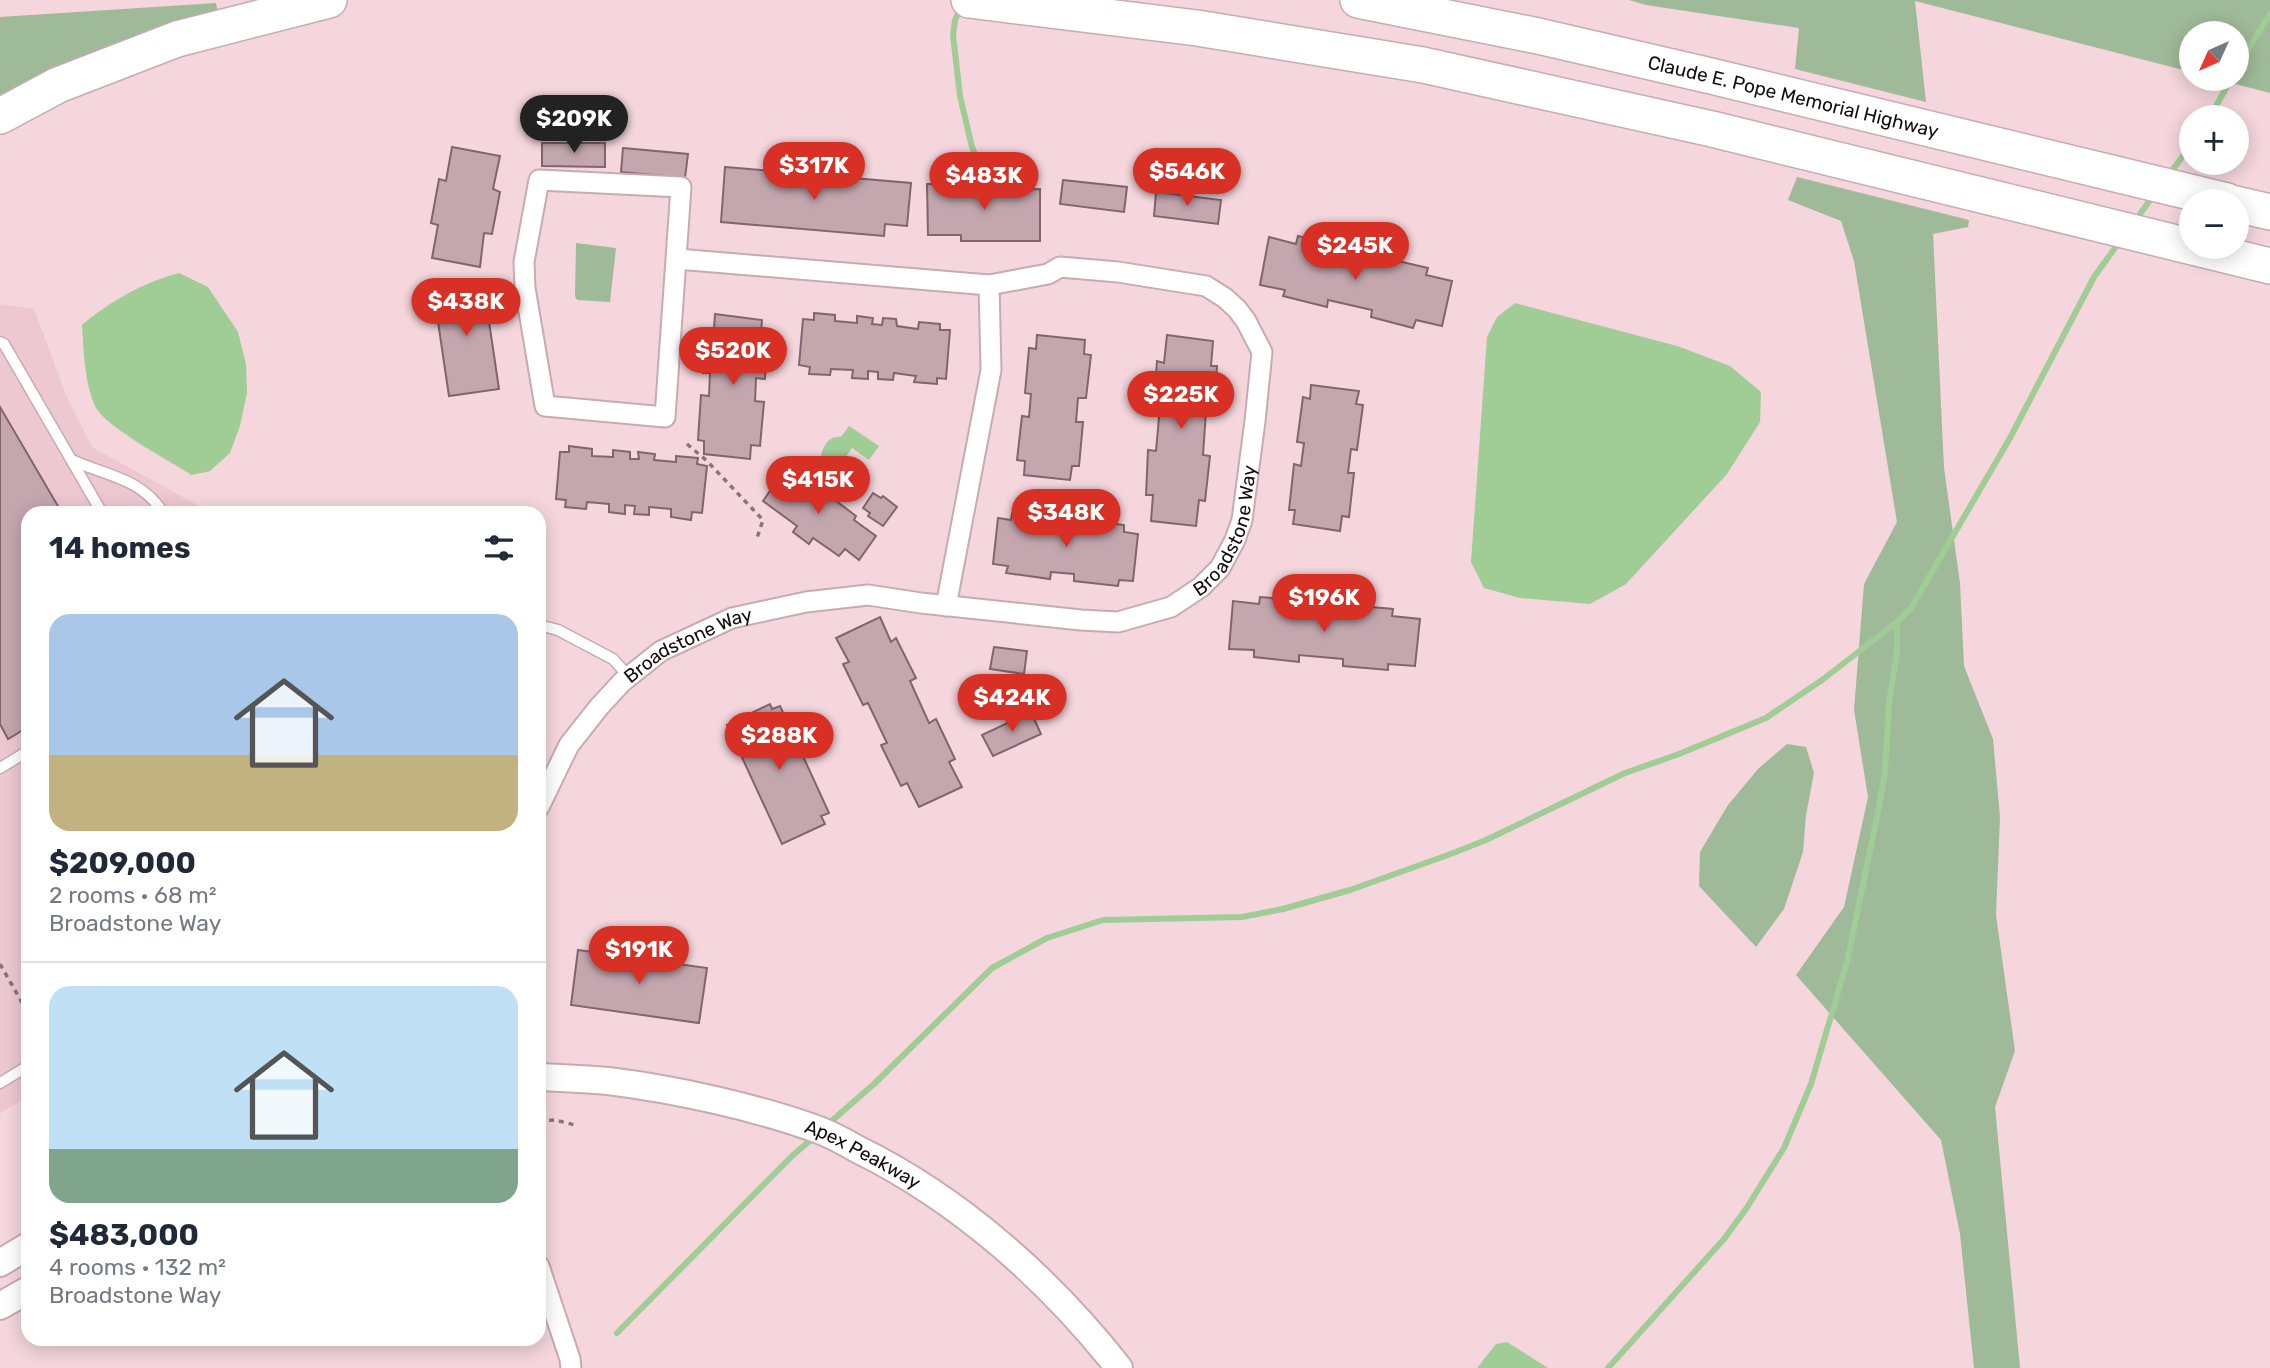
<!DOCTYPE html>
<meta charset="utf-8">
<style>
:root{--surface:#fff;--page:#f6f6f7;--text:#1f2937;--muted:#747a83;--line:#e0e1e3;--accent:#d93025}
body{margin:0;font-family:Rubik,sans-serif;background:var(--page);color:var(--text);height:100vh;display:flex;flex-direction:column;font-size:26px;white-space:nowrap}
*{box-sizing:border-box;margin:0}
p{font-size:23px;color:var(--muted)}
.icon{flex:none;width:38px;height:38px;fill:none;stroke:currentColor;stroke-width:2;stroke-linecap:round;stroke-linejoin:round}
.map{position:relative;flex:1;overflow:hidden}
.details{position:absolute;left:21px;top:506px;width:525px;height:840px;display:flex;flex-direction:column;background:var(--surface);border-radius:21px;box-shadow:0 4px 18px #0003}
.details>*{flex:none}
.needle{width:46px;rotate:225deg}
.fabs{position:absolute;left:2179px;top:21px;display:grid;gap:14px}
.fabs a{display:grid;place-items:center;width:70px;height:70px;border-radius:50%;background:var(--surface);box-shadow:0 4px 18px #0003;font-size:35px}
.price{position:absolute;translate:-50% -60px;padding:0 16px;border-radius:24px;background:var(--accent);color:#fff;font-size:23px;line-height:46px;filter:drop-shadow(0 2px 4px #0008)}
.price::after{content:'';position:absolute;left:50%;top:42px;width:21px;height:16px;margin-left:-10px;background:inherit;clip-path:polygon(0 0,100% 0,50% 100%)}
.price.current{background:#222;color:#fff}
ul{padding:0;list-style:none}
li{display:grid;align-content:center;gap:14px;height:371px;padding:0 28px}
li+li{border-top:2px solid var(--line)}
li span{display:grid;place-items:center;height:217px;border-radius:21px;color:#555}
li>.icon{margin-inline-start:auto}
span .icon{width:126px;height:126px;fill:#fffc;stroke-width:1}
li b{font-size:30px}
h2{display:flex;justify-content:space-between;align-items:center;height:84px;padding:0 28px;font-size:30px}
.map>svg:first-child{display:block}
</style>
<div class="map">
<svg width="2270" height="1368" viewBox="0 0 2270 1368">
<rect width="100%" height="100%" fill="#f4d6dc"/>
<path fill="#eec8d1" d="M0 304 34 309 68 400 92 447 199 506 202 513H28V1097L0 1113Z"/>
<g fill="#9fba98">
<path d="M1629 0H2270V93L2216 79H2236V33H2191V72L1915 1 1926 102 1795 69 1799 28 1646 5Z"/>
<path d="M216 3 218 14 0 101V17Z"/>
<path d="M1797 177 1969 220 1968 227 1933 234 1944 468 1960 583 1964 666 1993 739 2000 817 1996 915 2015 1051 1995 1107 2020 1368H1974L1960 1234 1941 1140 1796 975 1844 907 1868 797 1854 710 1864 584 1897 522 1854 261 1841 221 1788 200Z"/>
<path d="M576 243 616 248 610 302 577 300 575 296Z"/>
<path d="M1787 744 1806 747 1814 773 1806 815 1803 852 1784 909 1756 947 1699 886 1700 852 1728 805 1758 769Z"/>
</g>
<g fill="#a0cc95">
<path d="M179 273 208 287 238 332 246 364 247 393 240 426 230 453 210 471 192 475C170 461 105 427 95 406 84 381 84 352 82 325 109 302 144 282 179 273Z"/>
<path d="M1515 303 1677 346 1730 366 1761 392 1760 422 1727 474 1626 584 1590 604 1520 598 1484 588 1471 562 1487 337 1497 317Z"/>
<path d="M849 426 879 446 869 460 852 448 837 469 841 472 831 485 814 473 824 461 821 458C822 447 829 435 841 437Z"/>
<path d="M1507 1342 1548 1368H1477L1496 1344Z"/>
</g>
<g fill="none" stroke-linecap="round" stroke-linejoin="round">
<g stroke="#a0cc95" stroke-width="6">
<path d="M961 8 955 20 953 35 960 96 972 147 979 163"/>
<path d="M2236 69 2270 14"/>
<path d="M2210 117 2231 79"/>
<path d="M2168 176 2191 145"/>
<path d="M2135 221 2153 196"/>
<path d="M827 1125 874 1084 992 968 1047 938 1103 920 1242 917 1283 909 1350 890 1448 855 1486 840 1625 773 1679 754 1766 718 1822 680 1897 622 1911 608 2010 438 2094 277 2120 241"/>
<path d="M617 1333 792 1156 814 1137"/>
<path d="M1608 1368 1724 1239 1746 1209 1784 1148 1811 1084 1847 962 1878 812 1885 773 1889 703 1897 652V622"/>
</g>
</g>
<g fill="#c4a7ae" stroke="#80666c" stroke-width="2">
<path d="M542 143H605V167L542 166Z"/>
<path d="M452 147 500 156 493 189 500 192 492 234 484 233 480 267 432 258 438 225 431 223 439 179 446 181Z"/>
<path d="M623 148 688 154 685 178 621 172Z"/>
<path d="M725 167 911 183 907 226 885 224 884 236 721 222Z"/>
<path d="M1063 180 1127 187 1124 212 1060 204Z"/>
<path d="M927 184H1006V190L1040 189V241H961V235H928Z"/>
<path d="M1156 192 1221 200 1218 224 1154 216Z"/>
<path d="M1298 236 1341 247 1340 255 1383 265 1385 258 1428 268 1426 275 1452 281 1442 326 1416 320 1413 328 1371 317 1372 310 1328 300 1327 307 1283 296 1285 290 1260 285 1269 237 1296 244Z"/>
<path d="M483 281 499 389 449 396 433 288Z"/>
<path d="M814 313 835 315V321L857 323V316L873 318 872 324 882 325 883 318 896 319 897 326 918 329 919 322 940 324V330H950L946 379 937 378V384L914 382 916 376 894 373 893 380 878 379V372L868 371V379L852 378 853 370 831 369 830 375 809 374 810 367 799 365 803 319 814 320Z"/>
<path d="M715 314 762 320 761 333 767 334 765 379 756 378 755 401 764 402 760 446 751 445 750 459 704 454V441L698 440 701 395 709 396 710 373H703L707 329H714Z"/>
<path d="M1037 335 1085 340 1084 354 1091 355 1086 398H1078L1076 422H1083L1079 466H1072L1070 480 1024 475 1025 461 1017 460 1022 416 1029 417 1031 394 1025 393 1029 348 1036 349Z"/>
<path d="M1167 335 1213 341 1211 366H1217L1214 411H1206L1203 455 1210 456 1205 501 1199 500 1196 526 1151 521 1153 495H1146L1148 450 1156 451 1160 406H1154L1157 361 1164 363Z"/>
<path d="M1311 385 1359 391 1356 404 1363 405 1357 450 1351 449 1348 473H1354L1349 517 1342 516 1340 531 1293 524 1295 510H1289L1294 464 1301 466 1304 443 1297 442 1303 397 1310 399Z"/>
<path d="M0 407 62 513H28V727L8 739 0 724Z"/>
<path d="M569 446 592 449V456L613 457V450L630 452V459H639L638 452 655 454 654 460 676 462V456L698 458 697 464 707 466 702 513 692 512 691 520 671 517V509L649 507V515L634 514 635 506 625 505V514L609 512V504L587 502 586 509 565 507 566 500 556 499 560 452H569Z"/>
<path d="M785 469 796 477 799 473 856 516 854 520 876 536 859 560 845 549 839 556 813 538 809 544 793 532 797 526 763 501Z"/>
<path d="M873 493 881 498 883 496 897 507 883 526 868 516 870 513 863 508Z"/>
<path d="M1012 513 1057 518V525L1080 527 1081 519 1124 525V532L1138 534 1133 581 1119 580 1118 586 1074 581V574L1051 572 1050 579 1006 573 1008 566 993 564 998 518 1011 520Z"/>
<path d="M1260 597 1304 601V608L1348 612 1349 605 1393 609 1392 616 1420 619 1415 666 1388 664V670L1343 666V659L1299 655V662L1254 657V650L1229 649 1233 601 1259 604Z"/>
<path d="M880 617 891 642 896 638 916 678 910 681 929 723 936 719 955 759 949 762 962 787 919 807 907 783 901 786 881 745 887 743 868 703 863 705 843 664 849 662 836 638Z"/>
<path d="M994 647 1027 651 1024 674 990 669Z"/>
<path d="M770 704 772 709 780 706 829 813 821 816 825 824 782 844 727 725Z"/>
<path d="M1031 712 1041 734 993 756 982 735Z"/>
<path d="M578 950 707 968 699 1023 571 1005Z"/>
</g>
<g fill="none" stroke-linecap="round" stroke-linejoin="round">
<g stroke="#c8abb2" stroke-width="13">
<g id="lane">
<path d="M0 342 4 344 102 513"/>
<path d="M72 460C106 476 142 478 163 513"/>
<path d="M539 625 558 630 613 659 629 677"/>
<path d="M0 768 28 751"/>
<path d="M0 1083 28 1066"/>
</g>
</g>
<g stroke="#c8abb2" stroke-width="23">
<g id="street">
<path d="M539 180 681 187 665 417 545 406 525 288 524 262Z"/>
<path d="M946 606 991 370 989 285"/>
<path id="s1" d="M539 807 569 745 599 707 622 682 661 651 732 618 806 602 868 595 921 603 1081 620 1118 622 1171 607 1201 587 1220 568 1235 540 1242 520 1255 421 1262 352 1246 321 1237 309 1225 298 1206 286 1118 272 1060 267 1048 274 989 285 677 259"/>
<path d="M539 1266 570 1359 571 1368"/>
</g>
</g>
<g stroke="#c8abb2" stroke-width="30">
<g id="secondary">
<path id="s2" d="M539 1077C562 1078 585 1079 608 1081 674 1089 756 1107 819 1130 832 1135 845 1142 857 1149 959 1199 1049 1279 1119 1368"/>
<path d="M0 1263 28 1246"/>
<path d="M0 1306 28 1290"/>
</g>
</g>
<g stroke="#c8abb2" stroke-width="38">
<g id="highway">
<path d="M969 0 1197 28 1423 65 1712 129 2270 266"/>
<path id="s3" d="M1358 0 1538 36 1711 76 2227 201"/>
<path d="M0 116 58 85 177 39 329 0"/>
<path d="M2236 204 2270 212"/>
</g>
</g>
<g stroke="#887479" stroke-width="3.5" stroke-dasharray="5 5" stroke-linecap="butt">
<path d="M687 444 707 461 763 520 757 538"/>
<path d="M0 964 28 1013"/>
<path d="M539 1121 555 1120 575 1125"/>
</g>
<use href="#lane" stroke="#fff" stroke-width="10"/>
<use href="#street" stroke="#fff" stroke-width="19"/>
<use href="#secondary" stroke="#fff" stroke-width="26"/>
<use href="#highway" stroke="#fff" stroke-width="35"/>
</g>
<g text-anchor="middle" stroke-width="7" stroke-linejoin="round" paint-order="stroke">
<g font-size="19" fill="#150b0e" stroke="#fff">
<text dy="7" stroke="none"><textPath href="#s3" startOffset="446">Claude E. Pope Memorial Highway</textPath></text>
<text dy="7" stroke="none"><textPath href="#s1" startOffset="824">Broadstone Way</textPath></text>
<text dy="7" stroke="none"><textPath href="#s1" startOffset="228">Broadstone Way</textPath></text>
<text dy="7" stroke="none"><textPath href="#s2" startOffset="336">Apex Peakway</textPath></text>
</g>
</g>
</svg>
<div class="fabs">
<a><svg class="needle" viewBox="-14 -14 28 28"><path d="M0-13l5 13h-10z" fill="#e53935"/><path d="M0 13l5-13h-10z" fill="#747a83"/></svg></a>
<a>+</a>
<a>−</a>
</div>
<b class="price current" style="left:574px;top:155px">$209K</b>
<b class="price" style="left:814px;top:202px">$317K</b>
<b class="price" style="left:1187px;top:208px">$546K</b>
<b class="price" style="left:984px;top:212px">$483K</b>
<b class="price" style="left:1355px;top:282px">$245K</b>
<b class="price" style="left:466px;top:338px">$438K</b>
<b class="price" style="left:733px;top:387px">$520K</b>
<b class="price" style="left:1181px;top:431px">$225K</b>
<b class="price" style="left:818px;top:516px">$415K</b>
<b class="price" style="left:1066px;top:549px">$348K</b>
<b class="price" style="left:1324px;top:634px">$196K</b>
<b class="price" style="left:1012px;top:734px">$424K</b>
<b class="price" style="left:779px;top:772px">$288K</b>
<b class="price" style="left:639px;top:986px">$191K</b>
<section class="details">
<h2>14 homes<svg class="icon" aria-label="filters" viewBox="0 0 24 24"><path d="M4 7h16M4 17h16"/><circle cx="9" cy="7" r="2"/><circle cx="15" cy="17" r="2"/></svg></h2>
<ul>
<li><span style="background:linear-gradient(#a9c7e8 65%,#c2b280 0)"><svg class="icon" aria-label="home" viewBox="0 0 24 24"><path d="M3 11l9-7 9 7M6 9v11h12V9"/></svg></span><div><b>$209,000</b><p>2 rooms · 68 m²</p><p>Broadstone Way</p></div></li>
<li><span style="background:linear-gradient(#bfe0f5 75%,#7fa58c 0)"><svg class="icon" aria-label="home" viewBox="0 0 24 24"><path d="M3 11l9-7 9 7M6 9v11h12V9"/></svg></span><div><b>$483,000</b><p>4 rooms · 132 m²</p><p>Broadstone Way</p></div></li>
</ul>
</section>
</div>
